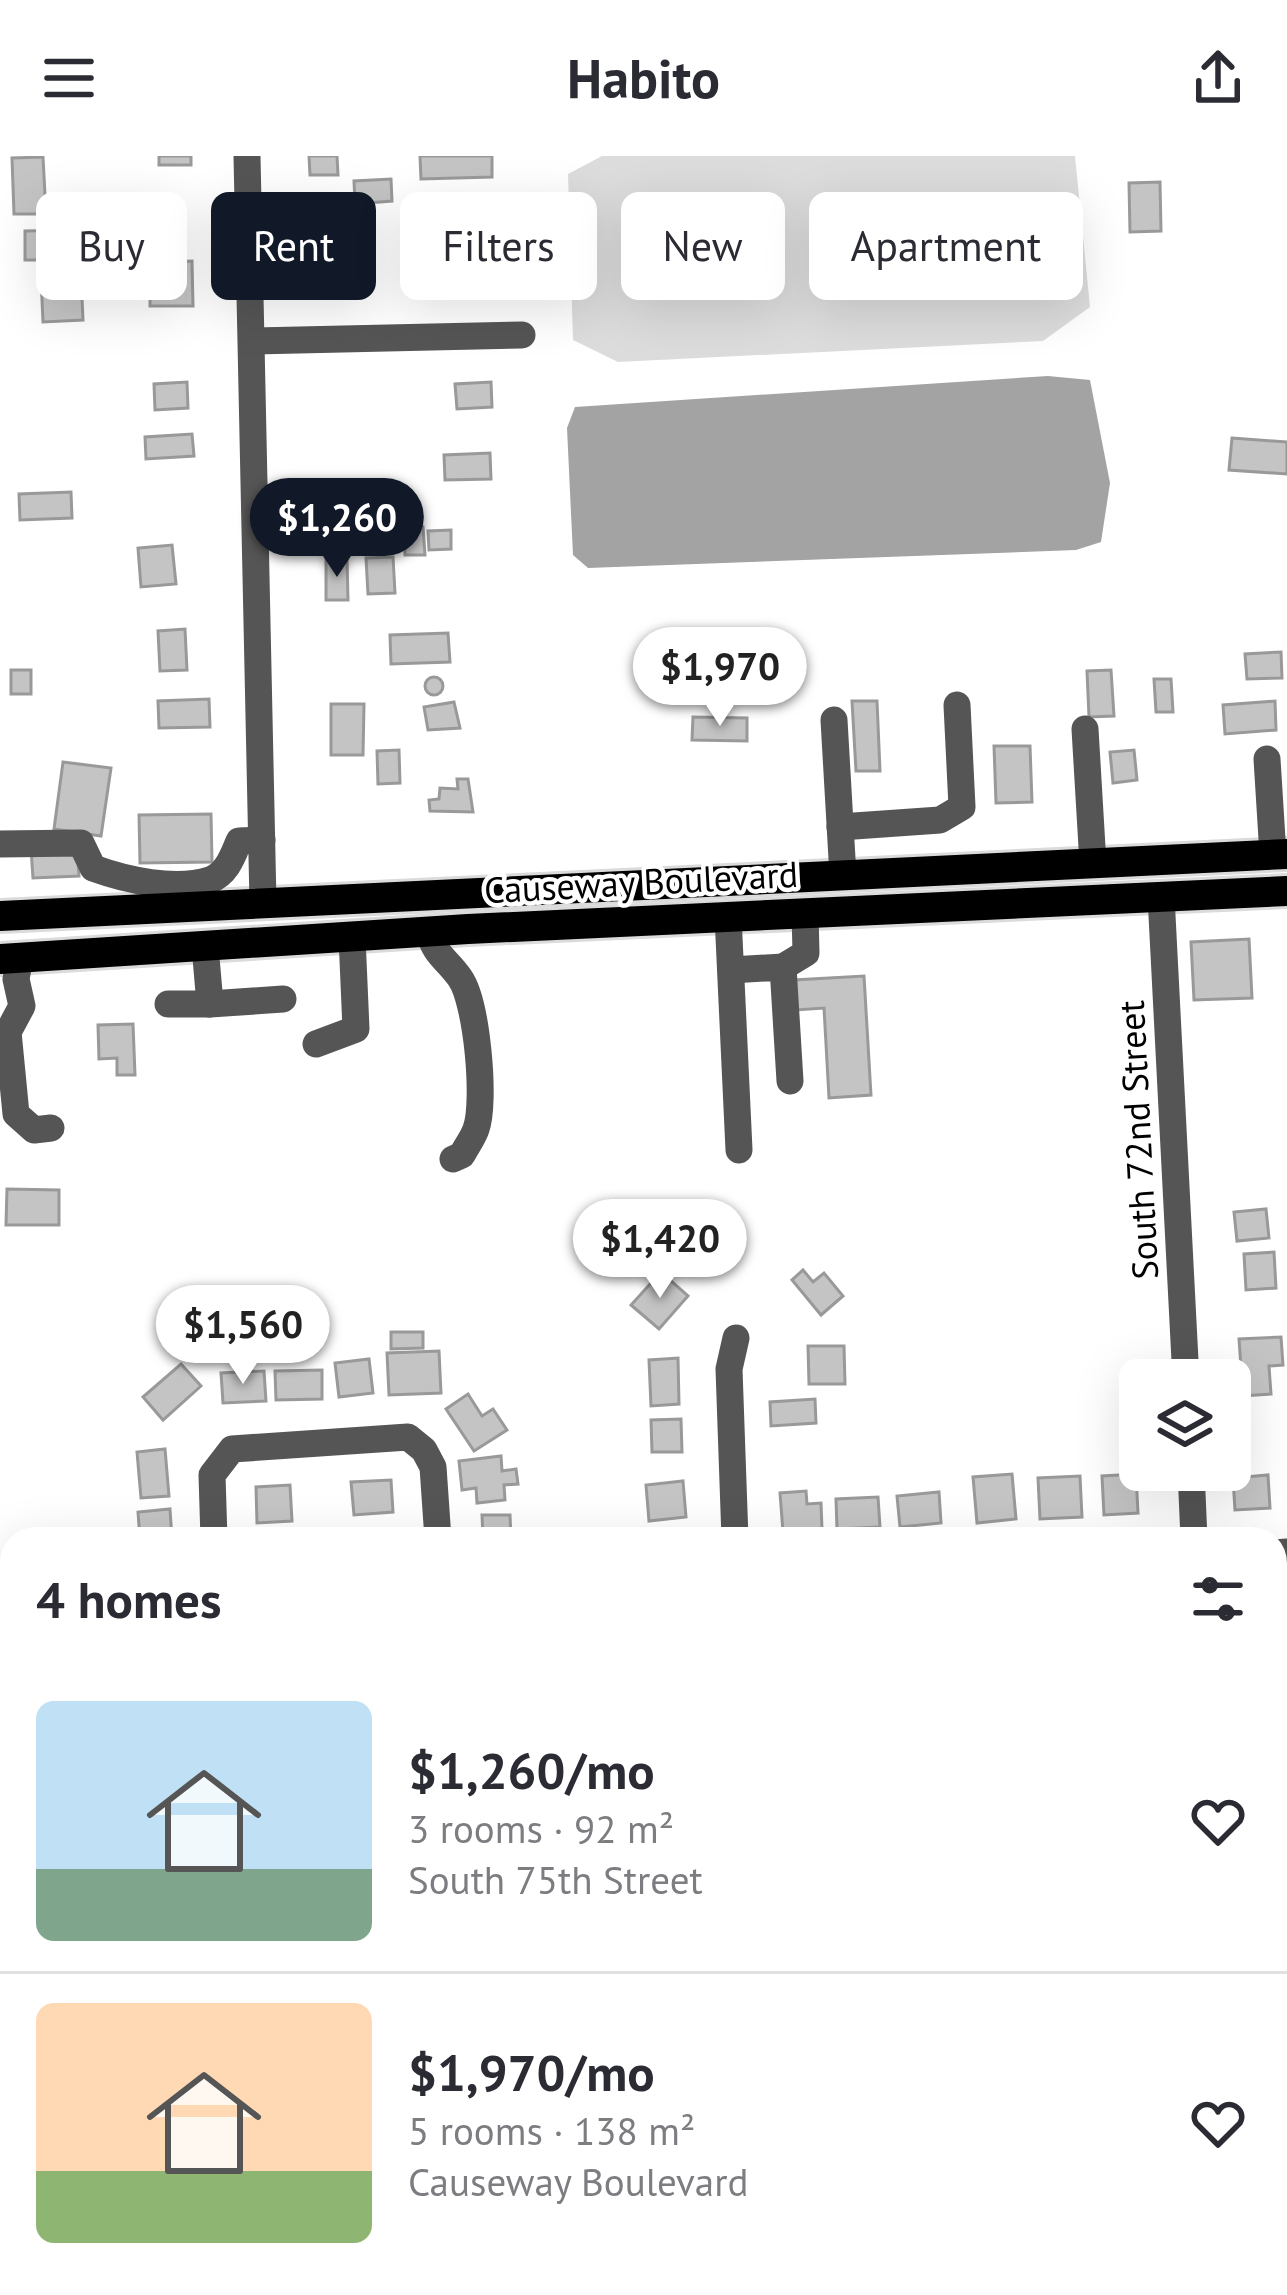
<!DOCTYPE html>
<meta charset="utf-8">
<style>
:root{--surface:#fff;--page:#f7f7f7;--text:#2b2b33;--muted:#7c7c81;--line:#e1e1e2;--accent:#111827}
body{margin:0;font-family:"PT Sans",sans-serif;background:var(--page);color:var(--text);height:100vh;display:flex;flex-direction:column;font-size:45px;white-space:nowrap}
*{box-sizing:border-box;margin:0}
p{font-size:39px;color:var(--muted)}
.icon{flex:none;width:66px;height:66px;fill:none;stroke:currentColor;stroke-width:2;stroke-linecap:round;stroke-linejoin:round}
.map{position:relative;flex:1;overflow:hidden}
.drawer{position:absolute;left:0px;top:1371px;width:1287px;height:768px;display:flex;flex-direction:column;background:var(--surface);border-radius:36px 36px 0 0;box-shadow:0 12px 48px #0002}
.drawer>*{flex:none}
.top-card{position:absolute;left:36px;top:36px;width:1215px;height:108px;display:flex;gap:24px}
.buttons{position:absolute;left:1119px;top:1203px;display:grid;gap:24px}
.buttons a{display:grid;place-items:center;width:132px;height:132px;border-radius:18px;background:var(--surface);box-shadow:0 12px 48px #0002;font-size:60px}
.price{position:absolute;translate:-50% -102px;padding:0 27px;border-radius:42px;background:#fff;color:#222;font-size:39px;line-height:78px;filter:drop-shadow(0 3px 6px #0008)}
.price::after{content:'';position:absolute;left:50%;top:72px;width:36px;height:27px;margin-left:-18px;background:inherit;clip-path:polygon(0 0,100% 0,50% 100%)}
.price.current{background:var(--accent);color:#fff}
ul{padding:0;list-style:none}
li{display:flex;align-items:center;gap:36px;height:300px;padding:0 36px}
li+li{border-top:3px solid var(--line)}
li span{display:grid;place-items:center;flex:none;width:336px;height:240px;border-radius:18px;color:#555}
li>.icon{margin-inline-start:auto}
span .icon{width:144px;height:144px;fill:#fffc;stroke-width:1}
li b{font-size:51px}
h2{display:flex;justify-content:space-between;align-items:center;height:144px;padding:0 36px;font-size:51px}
.tag{padding:0 42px;border-radius:18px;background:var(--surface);box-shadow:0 12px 48px #0002;font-size:42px;line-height:108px}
.tag.current{background:var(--accent);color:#fff}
header{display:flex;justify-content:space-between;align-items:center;height:156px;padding:0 36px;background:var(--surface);font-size:54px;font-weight:700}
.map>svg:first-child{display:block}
</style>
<header><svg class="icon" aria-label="menu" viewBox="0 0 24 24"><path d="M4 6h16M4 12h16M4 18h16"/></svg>Habito<svg class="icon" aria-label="share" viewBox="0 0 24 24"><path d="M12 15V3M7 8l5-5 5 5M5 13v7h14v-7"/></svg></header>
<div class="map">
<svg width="1287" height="2139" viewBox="0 0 1287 2139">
<rect width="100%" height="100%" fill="#fff"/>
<path fill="#dcdcdc" d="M602 0H1075L1090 151 1043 185 618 206 573 184 568 18Z"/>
<path fill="#a3a3a3" d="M1048 220 1090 224 1110 327 1101 386 1076 394 588 412 573 399 567 272 575 251Z"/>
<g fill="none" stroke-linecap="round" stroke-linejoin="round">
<path stroke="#a3a3a3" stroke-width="21" d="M1275 1994 1287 1993"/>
</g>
<g fill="#c4c4c4" stroke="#999" stroke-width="3">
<rect x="159" y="0" width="32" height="9"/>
<path d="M309 0H337L338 19H310Z"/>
<path d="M420 0H492V21L421 23Z"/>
<path d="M43 1 46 58H14L12 2Z"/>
<path d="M391 23 392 45 355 48 354 25Z"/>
<path d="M1160 26 1161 75 1130 76 1129 27Z"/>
<path d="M496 72 497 109 456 110V73Z"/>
<path d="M73 74V104H25V75Z"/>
<path d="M304 76 369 78 367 122 303 119Z"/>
<path d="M192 105 193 150H150V121L164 120V106Z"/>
<path d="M81 120 83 164 43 166 41 122Z"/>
<path d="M187 226 188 252 155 254 154 228Z"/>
<path d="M491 226 492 251 457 253 455 228Z"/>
<path d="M192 278 194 300 146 303 145 281Z"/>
<path d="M1232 282 1287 286V318L1229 314Z"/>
<path d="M490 297 491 323 445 324 444 299Z"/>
<path d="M361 334 362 360 306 363 304 338Z"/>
<path d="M71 336 72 362 20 364 19 338Z"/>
<path d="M404 371H423L425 399H405Z"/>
<path d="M451 374V393L429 394 428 375Z"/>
<path d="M172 389 176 428 141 431 138 392Z"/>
<path d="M393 401 395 437 368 438 366 402Z"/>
<path d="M326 403H347L348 444H326Z"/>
<path d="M185 473 187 514 160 515 158 475Z"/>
<path d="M448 477 450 506 391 508 390 479Z"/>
<path d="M1281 496 1282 522 1247 523 1245 498Z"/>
<rect x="11" y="514" width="20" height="24"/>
<path d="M1111 514 1114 560 1089 561 1087 515Z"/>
<circle cx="434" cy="530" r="9"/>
<path d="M1154 523H1171L1173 556H1156Z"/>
<path d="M209 543 210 571 159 572 158 545Z"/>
<path d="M852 545H877L880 615H856Z"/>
<path d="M1275 545 1276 574 1225 578 1223 549Z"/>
<path d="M454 546 460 572 428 574 424 551Z"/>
<path d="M331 548H364L363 599H331Z"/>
<path d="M693 561 747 562V585L692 584Z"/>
<path d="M994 590H1030L1032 646 996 647Z"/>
<path d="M399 594 400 627 378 628 377 595Z"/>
<path d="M1134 594 1137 624 1113 627 1110 596Z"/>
<path d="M63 606 111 612 101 680 54 673Z"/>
<path d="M457 623H468L473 656 430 655 429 644 439 643 440 632 458 633Z"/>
<path d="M211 658 212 706 140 707 139 659Z"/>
<path d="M77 692 79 720 33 722 31 693Z"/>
<path d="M1249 783 1252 842 1194 844 1191 786Z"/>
<path d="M864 820 871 939 829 942 824 852 796 854 794 824Z"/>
<path d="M133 868 135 919H117V902L99 903 98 869Z"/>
<path d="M7 1033 59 1034V1069H6Z"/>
<path d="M1266 1053 1269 1082 1237 1085 1234 1056Z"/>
<path d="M1274 1096 1276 1132 1246 1134 1244 1098Z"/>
<path d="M803 1114 813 1126 824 1117 843 1140 821 1159 792 1124Z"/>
<path d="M661 1116 688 1140 659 1173 631 1149Z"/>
<path d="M391 1176H423V1192L391 1193Z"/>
<path d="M1281 1181 1283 1209 1269 1210 1271 1238 1243 1240 1239 1183Z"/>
<path d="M808 1190H844L845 1228H809Z"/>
<path d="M439 1195 441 1237 389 1239 387 1197Z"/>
<path d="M678 1202 679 1248 651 1250 649 1204Z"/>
<path d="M369 1203 373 1237 339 1241 335 1207Z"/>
<path d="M181 1208 201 1230 163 1264 143 1241Z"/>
<path d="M322 1214V1243L276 1244 275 1215Z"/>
<path d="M264 1215 266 1245 223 1247 221 1217Z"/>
<path d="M468 1238 482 1260 493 1253 507 1274 474 1295 446 1253Z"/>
<path d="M815 1243 816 1267 771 1270 770 1246Z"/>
<path d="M681 1263 682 1296H652L651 1264Z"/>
<path d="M165 1293 169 1340 141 1342 137 1296Z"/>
<path d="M501 1300 502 1315 516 1313 518 1328 504 1329 505 1344 477 1347 476 1332 462 1334 459 1305Z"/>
<path d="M1012 1318 1016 1363 977 1367 973 1321Z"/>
<path d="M1136 1318 1138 1357 1104 1359 1102 1320Z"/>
<path d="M1268 1319 1270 1352 1235 1354 1233 1322Z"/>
<path d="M1080 1320 1082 1361 1040 1363 1038 1322Z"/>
<path d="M391 1324 393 1356 354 1359 351 1326Z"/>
<path d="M683 1325 686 1361 649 1365 646 1329Z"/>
<path d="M290 1329 292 1365 257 1367 256 1331Z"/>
<path d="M806 1335 807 1348 821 1347 822 1373 783 1376 780 1337Z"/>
<path d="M939 1336 941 1367 900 1371 897 1340Z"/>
<path d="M878 1341 880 1371 837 1373 836 1343Z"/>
<path d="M170 1353 172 1383H140L138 1356Z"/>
<path d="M482 1359H510L511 1383H483Z"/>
<path d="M394 1376V1383H349V1378Z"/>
<path d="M1287 1437V1479L1275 1480V1438Z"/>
<path d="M1287 1550V1581L1275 1582V1551Z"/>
<path d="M1287 1765V1812H1277L1275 1766Z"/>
<path d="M1275 2075H1286L1287 2102 1275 2103Z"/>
<path d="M86 2127H118L127 2139H84L79 2132Z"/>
<rect x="275" y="2127" width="46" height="12"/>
<path d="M339 2127H371L372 2139H340Z"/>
<path d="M402 2127H436L437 2139H403Z"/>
<path d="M524 2127H555V2139H525Z"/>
<path d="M743 2127H787L774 2139H739L735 2134Z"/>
<path d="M261 2130 262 2139H211V2134Z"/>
</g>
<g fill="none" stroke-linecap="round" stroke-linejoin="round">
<g stroke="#dbdbdb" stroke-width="36">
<g id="major">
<path d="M0 760 1287 698"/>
<path d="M0 803 468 773 1287 735"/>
</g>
</g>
<g stroke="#555" stroke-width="27">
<path d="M247 0 263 747"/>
<path d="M252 185 522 179"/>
<path d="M834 564 843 720"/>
<path d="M1085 573 1093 708"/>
<path d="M1267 603 1273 699"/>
<path d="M840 671 940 664 962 651 957 549"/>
<path d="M0 688 81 687 93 712C126 724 175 735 210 724 227 718 233 699 239 685L262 684"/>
<path d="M1161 740 1186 1224"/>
<path d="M728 760 739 994"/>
<path d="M429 776C435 800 447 803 460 822 477 846 486 946 476 973 473 982 466 991 462 999L453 1003"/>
<path d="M205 790 210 848 283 843"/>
<path d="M20 802 16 823 22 850 8 876 16 958 34 974 51 972"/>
<path d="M783 811 806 797 805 757"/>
<path d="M731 814 783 811 790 925"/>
<path d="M168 848H210"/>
<path d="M316 888 356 873 352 781"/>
<path d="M1191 1314 1194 1383"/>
<path d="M214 1383 212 1319 232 1293 408 1281 424 1294 433 1311 438 1383"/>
<path d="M735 1383 729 1213 736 1182"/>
<path d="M1275 1397 1287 1396"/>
<path d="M0 1565 12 1771"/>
<path d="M1275 1626 1287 1625"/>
<path d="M1275 1855 1287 1854"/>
<path d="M0 1932 12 1931"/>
<path d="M485 2127 486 2139"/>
</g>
<use href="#major" stroke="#000" stroke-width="30"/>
</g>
<g text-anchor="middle" stroke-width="9" stroke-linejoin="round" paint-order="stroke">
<g font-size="36" fill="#000" stroke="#fff">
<text transform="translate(641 726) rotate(-3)" y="13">Causeway Boulevard</text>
<text transform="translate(1138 984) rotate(-93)" y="13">South 72nd Street</text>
</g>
</g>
</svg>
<div class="buttons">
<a><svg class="icon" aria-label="layers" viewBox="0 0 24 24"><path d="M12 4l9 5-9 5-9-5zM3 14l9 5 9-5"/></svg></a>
</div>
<b class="price current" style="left:337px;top:424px">$1,260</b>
<b class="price" style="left:720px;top:573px">$1,970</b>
<b class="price" style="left:660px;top:1145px">$1,420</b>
<b class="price" style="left:243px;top:1231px">$1,560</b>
<div class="top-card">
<a class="tag">Buy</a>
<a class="tag current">Rent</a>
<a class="tag">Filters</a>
<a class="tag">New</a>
<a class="tag">Apartment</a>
</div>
<section class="drawer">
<h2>4 homes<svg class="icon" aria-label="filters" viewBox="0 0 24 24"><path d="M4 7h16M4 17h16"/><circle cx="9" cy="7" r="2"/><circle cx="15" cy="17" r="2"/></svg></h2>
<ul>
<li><span style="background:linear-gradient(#bfe0f5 70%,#7fa58c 0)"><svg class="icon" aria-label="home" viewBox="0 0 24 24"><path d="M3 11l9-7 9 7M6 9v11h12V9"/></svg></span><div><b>$1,260/mo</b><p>3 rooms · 92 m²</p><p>South 75th Street</p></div><svg class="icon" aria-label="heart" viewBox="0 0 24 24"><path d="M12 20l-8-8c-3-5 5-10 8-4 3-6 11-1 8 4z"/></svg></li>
<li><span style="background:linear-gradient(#ffd9b3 70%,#8fb573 0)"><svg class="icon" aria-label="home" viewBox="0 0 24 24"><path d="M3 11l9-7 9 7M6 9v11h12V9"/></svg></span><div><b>$1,970/mo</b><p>5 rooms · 138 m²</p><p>Causeway Boulevard</p></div><svg class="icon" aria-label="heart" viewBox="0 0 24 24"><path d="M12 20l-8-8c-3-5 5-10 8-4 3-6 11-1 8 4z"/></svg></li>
</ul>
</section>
</div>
